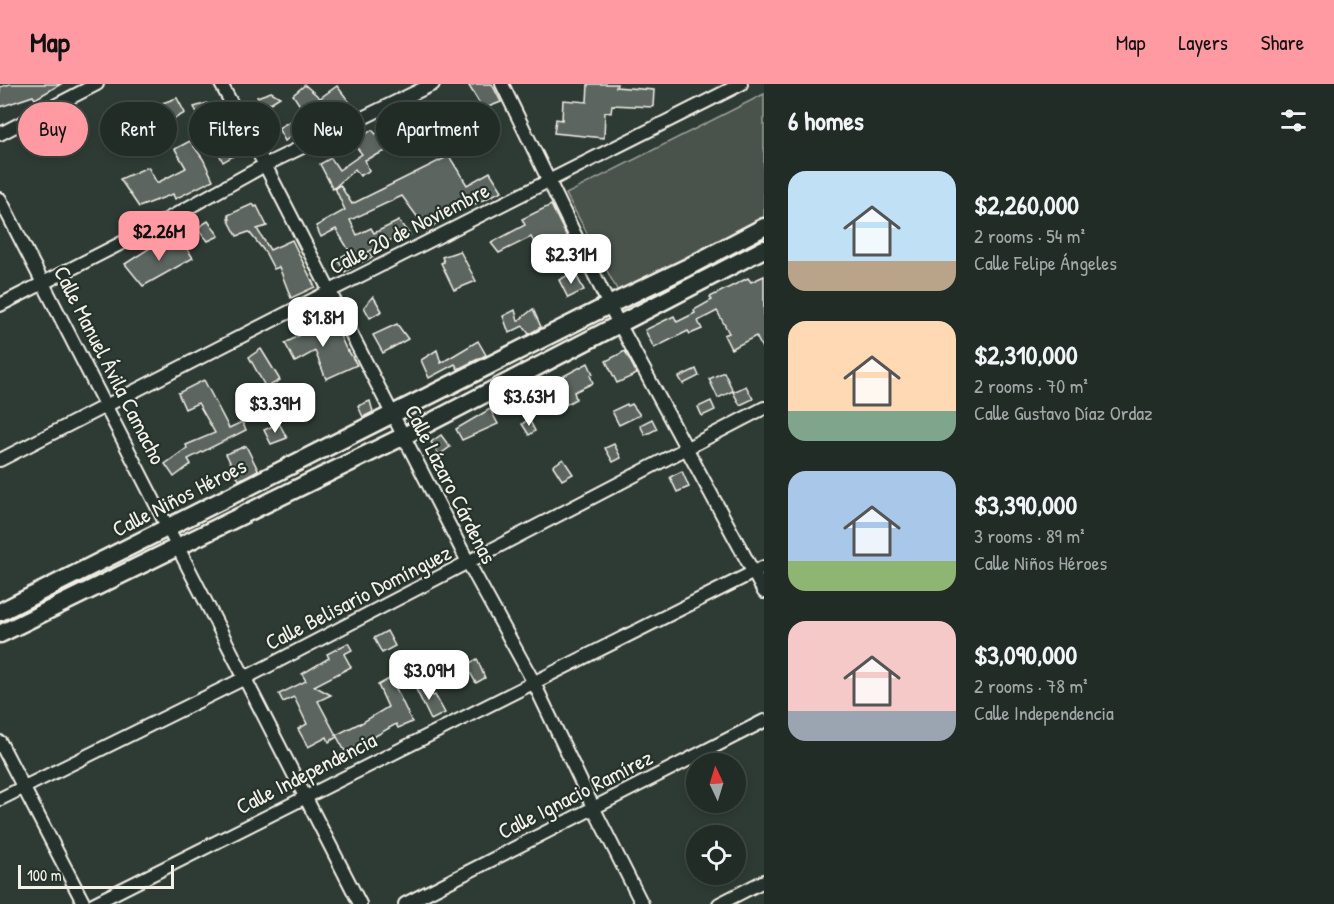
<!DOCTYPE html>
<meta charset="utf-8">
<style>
:root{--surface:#222c27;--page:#2a342f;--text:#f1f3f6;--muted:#a2a7a7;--line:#3f4844;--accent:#ff9aa2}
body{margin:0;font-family:"Patrick Hand",sans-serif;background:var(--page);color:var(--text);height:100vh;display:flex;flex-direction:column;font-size:22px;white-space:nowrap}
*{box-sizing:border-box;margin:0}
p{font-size:20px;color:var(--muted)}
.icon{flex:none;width:33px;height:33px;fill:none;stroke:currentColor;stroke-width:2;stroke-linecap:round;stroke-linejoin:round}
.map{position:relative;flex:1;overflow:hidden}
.drawer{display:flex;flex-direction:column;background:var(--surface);width:570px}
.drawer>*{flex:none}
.banner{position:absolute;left:18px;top:18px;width:570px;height:54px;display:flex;gap:12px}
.needle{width:39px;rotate:356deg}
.fabs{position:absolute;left:686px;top:669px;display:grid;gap:12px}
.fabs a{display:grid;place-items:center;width:60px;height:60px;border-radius:50%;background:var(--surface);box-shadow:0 3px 9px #0003,0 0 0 2px var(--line);font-size:30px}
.scale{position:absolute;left:18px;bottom:15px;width:156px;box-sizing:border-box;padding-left:6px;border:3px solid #f4f1e8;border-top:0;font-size:16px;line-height:21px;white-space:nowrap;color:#f4f1e8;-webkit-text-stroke:4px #26332d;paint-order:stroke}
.price{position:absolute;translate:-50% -51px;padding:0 14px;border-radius:12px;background:#fff;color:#222;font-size:20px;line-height:39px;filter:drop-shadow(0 2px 3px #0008)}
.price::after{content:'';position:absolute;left:50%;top:36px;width:18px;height:14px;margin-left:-9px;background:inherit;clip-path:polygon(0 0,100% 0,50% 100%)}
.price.current{background:var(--accent);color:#111}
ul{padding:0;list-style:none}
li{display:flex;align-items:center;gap:18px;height:150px;padding:0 24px}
li span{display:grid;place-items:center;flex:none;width:168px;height:120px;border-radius:18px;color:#555}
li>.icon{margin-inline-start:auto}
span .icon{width:72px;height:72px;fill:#fffc;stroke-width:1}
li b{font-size:26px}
h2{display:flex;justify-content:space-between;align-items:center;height:72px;padding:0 24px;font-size:26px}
.pill{padding:0 21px;border-radius:27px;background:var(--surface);box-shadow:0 3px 9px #0003,0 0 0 2px var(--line);font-size:21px;line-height:54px}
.pill.current{background:var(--accent);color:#111}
header{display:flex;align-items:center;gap:36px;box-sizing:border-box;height:84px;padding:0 30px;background:var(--accent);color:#111}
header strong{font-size:28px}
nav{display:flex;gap:33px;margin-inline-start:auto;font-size:21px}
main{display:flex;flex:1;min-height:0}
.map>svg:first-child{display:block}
</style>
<header>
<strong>Map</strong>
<nav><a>Map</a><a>Layers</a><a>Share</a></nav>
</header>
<main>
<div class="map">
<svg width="764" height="820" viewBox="0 0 764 820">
<rect width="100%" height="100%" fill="#2e3b34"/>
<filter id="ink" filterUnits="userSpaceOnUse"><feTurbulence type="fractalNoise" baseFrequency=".0167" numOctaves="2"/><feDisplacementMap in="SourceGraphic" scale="12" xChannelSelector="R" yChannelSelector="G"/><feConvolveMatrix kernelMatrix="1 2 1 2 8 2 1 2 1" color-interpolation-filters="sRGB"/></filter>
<g filter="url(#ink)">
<path fill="#48524c" stroke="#9ea29a" stroke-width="1.5" d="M764 10V141L621 213 566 110Z"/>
<g fill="#5c655e" stroke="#f4f1e8" stroke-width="1.5">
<path d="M10 0H61L35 15 33 12 0 23V3Z"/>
<path d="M475 0H492L501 18 483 25 469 2Z"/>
<path d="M588 0H617L616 3 654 6 653 23 612 21 611 29 605 28 604 54 554 49 556 35 562 36 563 16 587 18Z"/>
<path d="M305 1 320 14 337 2 351 20 334 28 332 25 311 39 310 36 285 57 278 44 305 29 293 11Z"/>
<path d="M271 8 280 13 264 23 257 13Z"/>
<path d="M177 14 185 29 163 41 157 30 144 35 139 25 148 20 151 23Z"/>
<path d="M207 19 216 31 225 25 231 40 247 64 223 78 209 50 202 53 199 42 203 39 194 23Z"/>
<path d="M432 22 438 32 452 24 460 37 445 45 438 52 425 28Z"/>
<path d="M404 30 407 38 413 35 419 48 395 63 365 76 369 87 360 92 355 85 333 105 320 80 331 74 339 86 362 70 353 59 372 46 376 50Z"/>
<path d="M190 57 203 75 213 96 175 115 173 110 139 123 120 95 148 83 157 99 186 84 175 65Z"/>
<path d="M449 72 467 101 490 88 502 107 475 120 472 114 427 146 402 112 350 136 357 151 371 144 374 149 399 137 410 151 396 159 394 154 368 168 373 173 357 180 345 188 337 175 350 168 336 145 321 153 316 142 345 126 335 104 340 101 352 120Z"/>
<path d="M253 120 255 123 257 122 267 142 257 145 270 166 292 156 315 203 291 214 279 183 274 185 265 168 249 148 237 152 228 135H230L228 131Z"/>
<path d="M551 121 574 167 547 181 531 153 499 169 491 159 525 141 522 135Z"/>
<path d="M208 137 219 152 208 157 197 144Z"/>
<path d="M181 155 193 174 143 202 125 180 153 162 157 169Z"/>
<path d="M460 167 476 197 454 206 441 179 444 178 442 173Z"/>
<path d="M572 189 574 192 576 191 584 206 568 214 559 196Z"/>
<path d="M764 192V268L756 252 731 265 724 251 729 249 717 227 698 237 702 245 690 250 688 247 654 264 645 246 674 232 677 238 695 229 694 226 712 216 710 213 748 194 751 198Z"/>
<path d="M373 212 382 227 370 234 364 223Z"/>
<path d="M533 225 541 243 529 250 523 242 509 249 503 232 515 226 518 237Z"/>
<path d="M331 232 347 267 348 266 357 281 326 295 315 267 295 278 285 259 308 247 306 243Z"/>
<path d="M397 240 408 255 383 269 373 251Z"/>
<path d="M478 257 486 271 458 285 455 280 429 294 421 276 437 266 441 279Z"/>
<path d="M261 265 280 296 266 304 249 273Z"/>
<path d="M625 267 637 290 617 299 606 277Z"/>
<path d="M588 279 593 290 590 291 593 299 574 308 576 315 551 329 539 305Z"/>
<path d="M696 285 699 292 683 300 679 293Z"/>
<path d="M724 288 733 307 718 314 709 295Z"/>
<path d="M204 296 229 344 242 338 246 346 188 375 191 380 174 393 165 380 187 364 186 361 215 349 198 319 185 325 178 309Z"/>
<path d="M746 302 753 315 740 321 733 308Z"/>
<path d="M370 317 373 328 363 333 358 322Z"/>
<path d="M711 317 715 326 702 332 698 323Z"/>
<path d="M627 320 628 322 632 320 640 331 619 341 612 327Z"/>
<path d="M490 325 498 340 462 356 456 345Z"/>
<path d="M529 335 535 347 529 351 522 340Z"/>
<path d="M652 335 657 345 645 351 640 341Z"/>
<path d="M279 339 287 354 271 360 264 346Z"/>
<path d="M441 351 450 363 439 371 431 358Z"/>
<path d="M614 360 621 374 613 378 605 364Z"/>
<path d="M246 362 258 386 239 396 226 370Z"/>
<path d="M563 375 573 390 562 396 553 382Z"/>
<path d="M682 387 689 403 677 408 670 393Z"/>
<path d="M387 547 395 562 382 569 374 554Z"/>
<path d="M348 559 352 566 344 570 351 583 314 602 331 611 318 617 337 653 329 658 327 653 308 663 298 645 307 640 294 613 283 618 279 610 306 597 302 590 329 574 327 570Z"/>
<path d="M477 575 485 594 476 599 466 581Z"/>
<path d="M391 594 412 638 398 644 396 640 346 669 336 651 360 639V640L388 623 378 601Z"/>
<path d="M424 596 433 612 435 611 445 629 431 636 414 601Z"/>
</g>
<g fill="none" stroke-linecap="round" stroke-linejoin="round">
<g stroke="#f4f1e8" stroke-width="16">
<g id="street">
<path d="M221 0 265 81 469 480 533 597 594 725 642 820"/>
<path d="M502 0 609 221 764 508"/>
<path d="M0 50 97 0"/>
<path d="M0 115 360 820"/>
<path d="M0 221 157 141 265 81 433 0"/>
<path d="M0 376 330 207 741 0"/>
<path d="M0 658 84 820"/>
<path d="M0 715 245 594 764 324"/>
<path d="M93 820 764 483"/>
<path d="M405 820 764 637"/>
<path d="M719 820 764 797"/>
</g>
</g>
<g stroke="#f4f1e8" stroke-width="21">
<g id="secondary">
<path d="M0 528 609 221 686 184 764 143"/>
<path d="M0 550 402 353 764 165"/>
</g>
</g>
<use href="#street" stroke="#26332d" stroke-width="12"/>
<use href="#secondary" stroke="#26332d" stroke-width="16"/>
</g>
</g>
<g text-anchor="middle" stroke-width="4.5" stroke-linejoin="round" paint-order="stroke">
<g font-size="22" fill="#f4f1e8" stroke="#26332d">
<text transform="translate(409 144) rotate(-27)" y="8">Calle 20 de Noviembre</text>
<text transform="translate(110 281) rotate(63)" y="8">Calle Manuel Ávila Camacho</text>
<text transform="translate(451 400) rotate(63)" y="8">Calle Lázaro Cárdenas</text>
<text transform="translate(179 413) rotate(-27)" y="8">Calle Niños Héroes</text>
<text transform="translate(358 513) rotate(-27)" y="8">Calle Belisario Domínguez</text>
<text transform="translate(306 689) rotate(-27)" y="8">Calle Independencia</text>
<text transform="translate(575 710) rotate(-27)" y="8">Calle Ignacio Ramírez</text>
</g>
</g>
</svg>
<div class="fabs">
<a><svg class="needle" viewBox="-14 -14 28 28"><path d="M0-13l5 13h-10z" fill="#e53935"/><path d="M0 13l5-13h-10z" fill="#a2a7a7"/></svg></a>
<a><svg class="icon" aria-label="locate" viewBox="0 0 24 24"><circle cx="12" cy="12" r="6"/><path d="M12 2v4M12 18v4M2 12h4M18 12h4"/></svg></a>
</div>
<div class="scale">100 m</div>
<b class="price current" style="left:159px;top:178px">$2.26M</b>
<b class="price" style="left:571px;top:201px">$2.31M</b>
<b class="price" style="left:323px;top:264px">$1.8M</b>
<b class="price" style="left:529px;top:343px">$3.63M</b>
<b class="price" style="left:275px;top:350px">$3.39M</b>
<b class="price" style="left:429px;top:617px">$3.09M</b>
<div class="banner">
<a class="pill current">Buy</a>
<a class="pill">Rent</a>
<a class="pill">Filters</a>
<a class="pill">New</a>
<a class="pill">Apartment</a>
</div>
</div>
<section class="drawer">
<h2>6 homes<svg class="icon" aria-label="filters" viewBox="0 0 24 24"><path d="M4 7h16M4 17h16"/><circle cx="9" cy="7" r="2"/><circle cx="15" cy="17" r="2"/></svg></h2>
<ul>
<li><span style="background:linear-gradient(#bfe0f5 75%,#b9a48a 0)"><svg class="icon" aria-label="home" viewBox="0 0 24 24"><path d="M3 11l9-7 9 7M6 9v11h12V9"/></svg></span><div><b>$2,260,000</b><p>2 rooms · 54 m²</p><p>Calle Felipe Ángeles</p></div></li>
<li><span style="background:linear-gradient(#ffd9b3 75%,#7fa58c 0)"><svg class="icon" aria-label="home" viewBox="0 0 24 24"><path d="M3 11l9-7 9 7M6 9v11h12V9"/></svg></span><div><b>$2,310,000</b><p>2 rooms · 70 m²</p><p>Calle Gustavo Díaz Ordaz</p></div></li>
<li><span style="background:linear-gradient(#a9c7e8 75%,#8fb573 0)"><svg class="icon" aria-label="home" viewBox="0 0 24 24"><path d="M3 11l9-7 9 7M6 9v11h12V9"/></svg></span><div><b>$3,390,000</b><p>3 rooms · 89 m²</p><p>Calle Niños Héroes</p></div></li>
<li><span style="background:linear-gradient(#f6c9c9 75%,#9aa5b1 0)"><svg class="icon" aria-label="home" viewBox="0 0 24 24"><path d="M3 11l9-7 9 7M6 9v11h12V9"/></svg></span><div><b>$3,090,000</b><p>2 rooms · 78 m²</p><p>Calle Independencia</p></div></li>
</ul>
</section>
</main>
